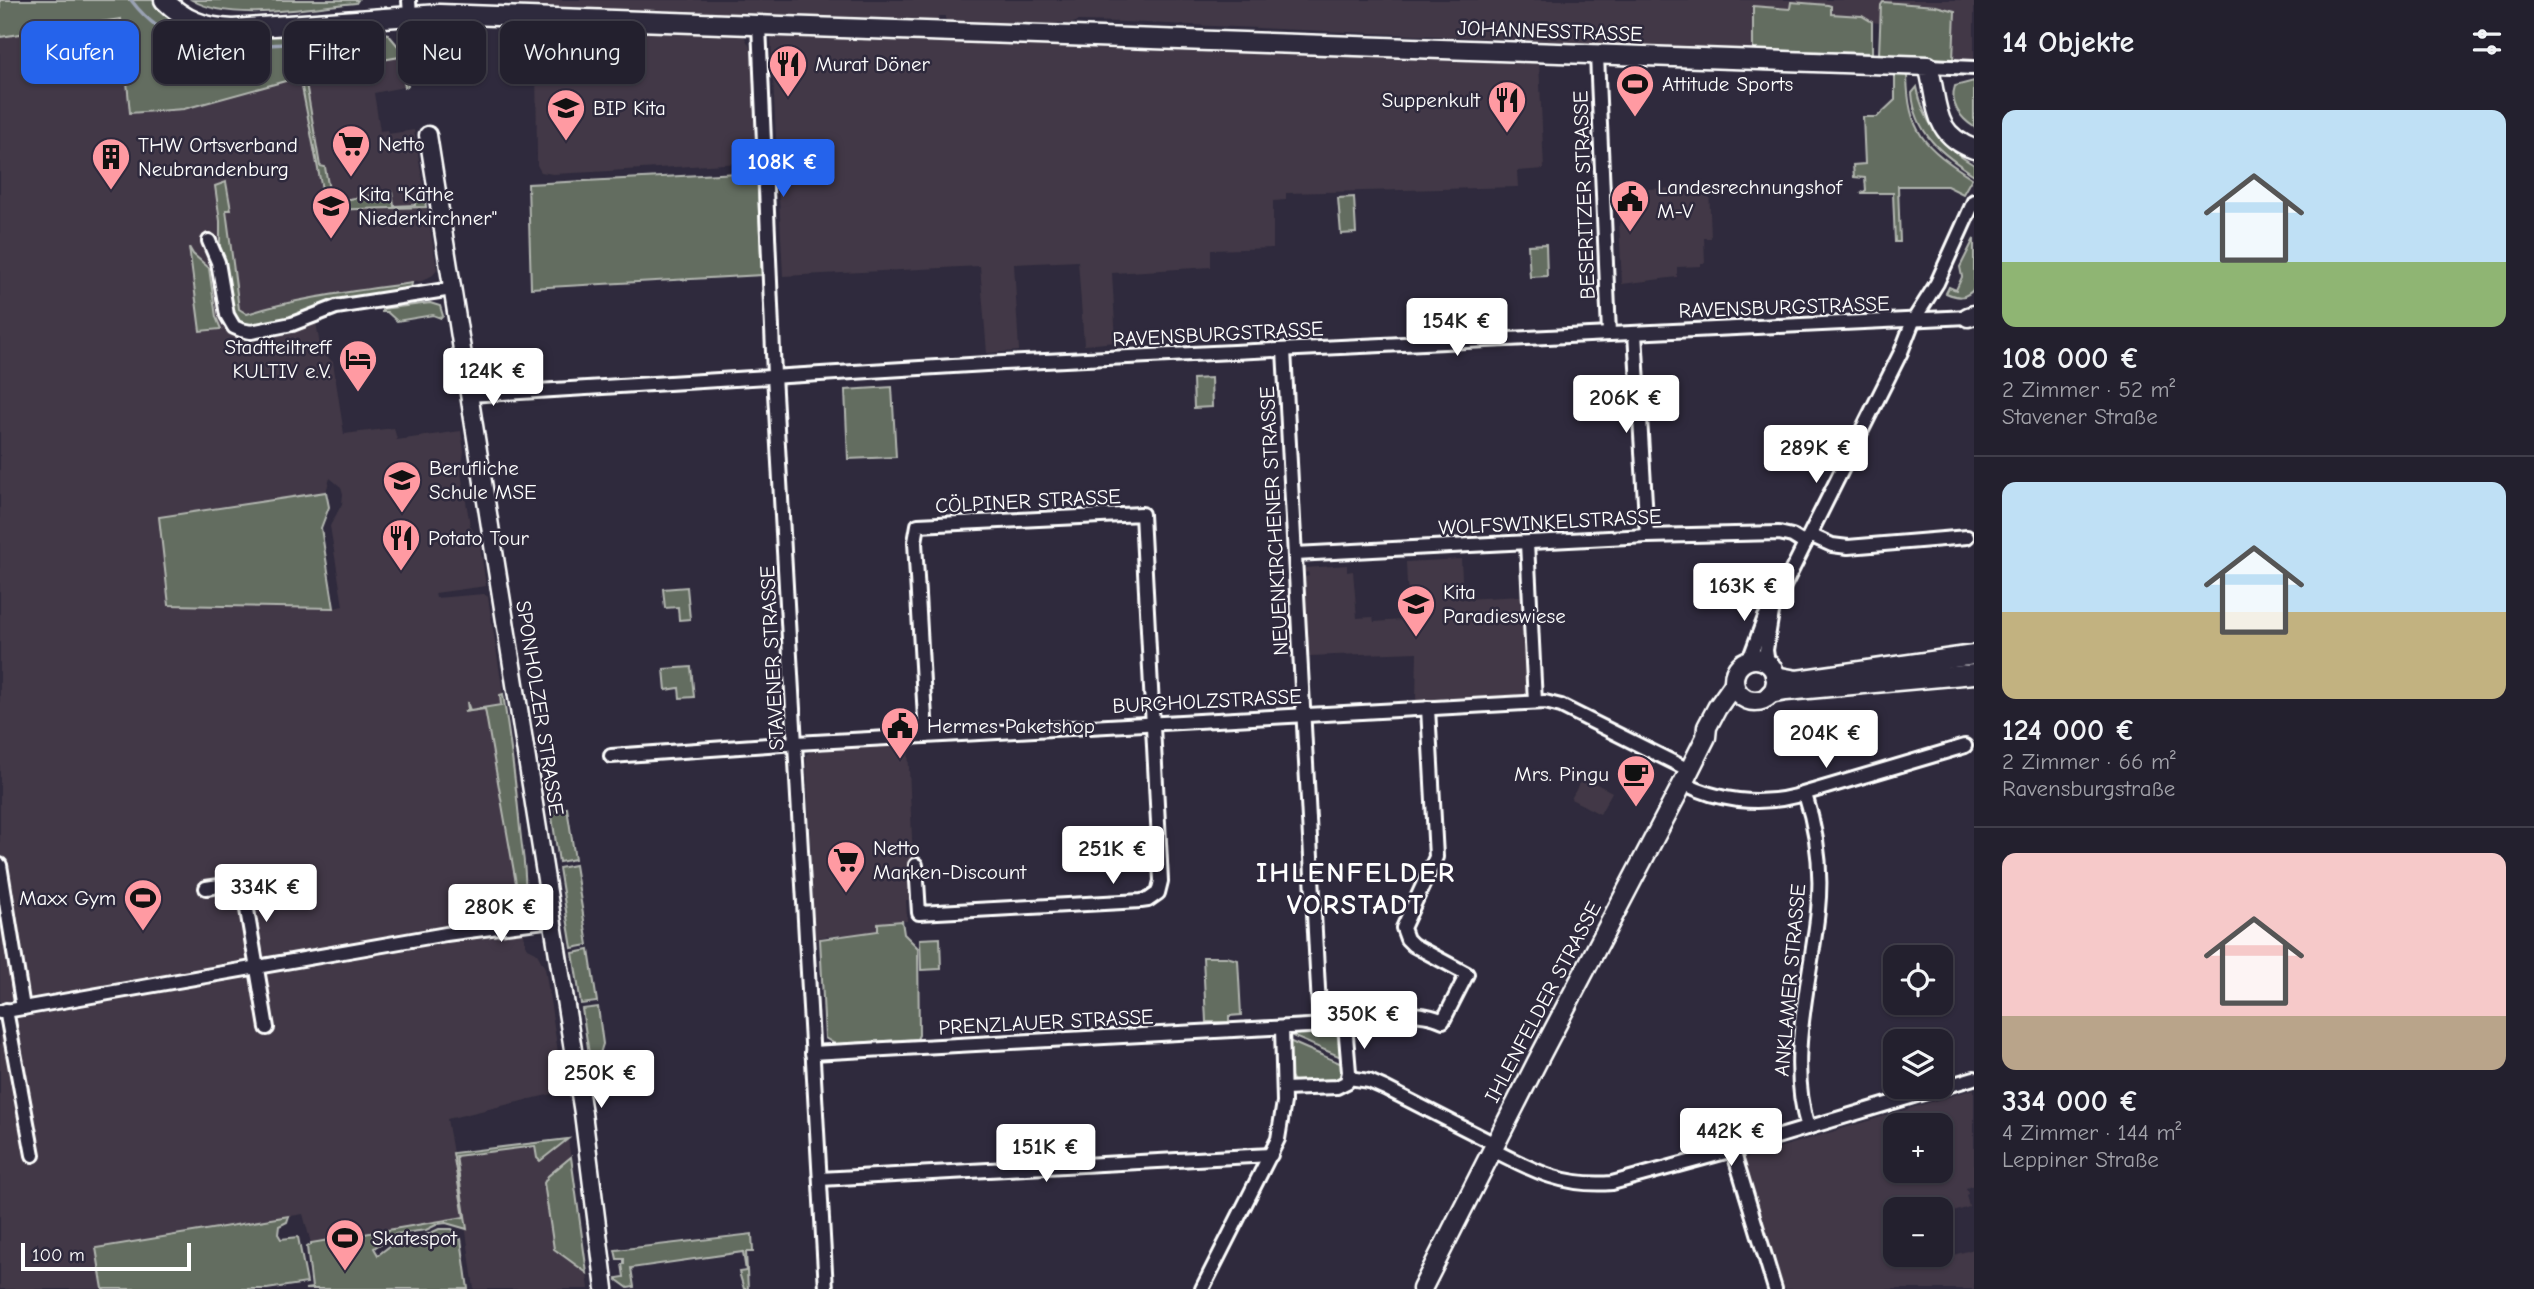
<!DOCTYPE html>
<html lang="de">
<meta charset="utf-8">
<style>
:root{--surface:#23202e;--page:#2f2d3a;--text:#f1f3f6;--muted:#a3a3aa;--line:#403e4a;--accent:#2563eb}
body{margin:0;font-family:"Comic Neue",sans-serif;background:var(--page);color:var(--text);height:100vh;display:flex;flex-direction:column;font-size:26px;white-space:nowrap}
*{box-sizing:border-box;margin:0}
p{font-size:23px;color:var(--muted)}
.icon{flex:none;width:38px;height:38px;fill:none;stroke:currentColor;stroke-width:2;stroke-linecap:round;stroke-linejoin:round}
.map{position:relative;flex:1;overflow:hidden}
.panel{display:flex;flex-direction:column;background:var(--surface);width:560px}
.panel>*{flex:none}
.hud{position:absolute;left:21px;top:21px;width:665px;height:63px;display:flex;gap:14px}
.tools{position:absolute;left:1883px;top:945px;display:grid;gap:14px}
.tools a{display:grid;place-items:center;width:70px;height:70px;border-radius:14px;background:var(--surface);box-shadow:0 2px 5px #0004,0 0 0 2px var(--line);font-size:35px}
.scale{position:absolute;left:21px;bottom:18px;width:170px;box-sizing:border-box;padding-left:7px;border:4px solid #fff;border-top:0;font-size:19px;line-height:24px;white-space:nowrap;color:#fff;-webkit-text-stroke:5px #2f2a3d;paint-order:stroke}
.price{position:absolute;translate:-50% -60px;padding:0 16px;border-radius:7px;background:#fff;color:#222;font-size:23px;line-height:46px;filter:drop-shadow(0 2px 4px #0008)}
.price::after{content:'';position:absolute;left:50%;top:42px;width:21px;height:16px;margin-left:-10px;background:inherit;clip-path:polygon(0 0,100% 0,50% 100%)}
.price.selected{background:var(--accent);color:#fff}
ul{padding:0;list-style:none}
li{display:grid;align-content:center;gap:14px;height:371px;padding:0 28px}
li+li{border-top:2px solid var(--line)}
li span{display:grid;place-items:center;height:217px;border-radius:14px;color:#555}
li>.icon{margin-inline-start:auto}
span .icon{width:126px;height:126px;fill:#fffc;stroke-width:1}
li b{font-size:30px}
h2{display:flex;justify-content:space-between;align-items:center;height:84px;padding:0 28px;font-size:30px}
.tag{padding:0 24px;border-radius:14px;background:var(--surface);box-shadow:0 2px 5px #0004,0 0 0 2px var(--line);font-size:24px;line-height:63px}
.tag.selected{background:var(--accent);color:#fff}
main{display:flex;flex:1;min-height:0}
.map>svg:first-child{display:block}
</style>
<main>
<div class="map">
<svg width="1974" height="1289" viewBox="0 0 1974 1289">
<rect width="100%" height="100%" fill="#2f2a3d"/>
<filter id="ink" filterUnits="userSpaceOnUse"><feTurbulence type="fractalNoise" baseFrequency=".0143" numOctaves="2"/><feDisplacementMap in="SourceGraphic" scale="14" xChannelSelector="R" yChannelSelector="G"/><feConvolveMatrix kernelMatrix="1 2 1 2 8 2 1 2 1" color-interpolation-filters="sRGB"/></filter>
<g filter="url(#ink)">
<g fill="#423946" fill-rule="evenodd">
<path d="M500 0H1974V61L1953 60 1955 11 1881 5 1880 23 1872 22 1862 16 1831 14 1791 2 1790 9 1753 6V50L1124 22 1078 21 1071 24 1058 23V25L946 21V16H939L938 21 564 7 519 5Z"/>
<path d="M121 19 131 113 171 110 194 106 223 97 306 60 403 52 408 86 374 93 380 131 387 130 388 134 414 130 437 269 433 275 422 281 312 298 321 352 333 362 344 434 394 428 397 440 461 431 464 451 461 473 470 525 480 545 486 586 435 593 436 598 484 594 488 597 518 789 520 831 526 876 525 894 519 900 526 947 536 952 545 968 564 1091 447 1119 453 1153 568 1139 589 1289H474L464 1217 311 1243 303 1214 96 1248 103 1289H0V37ZM330 478 341 487 343 494 342 504 330 526 343 606 334 608 159 517 326 492Z"/>
<path d="M543 27 735 33 744 36 751 49 757 162 592 172 553 174 541 172 537 165V157L536 57 541 56V31Z"/>
<path d="M774 35 1539 63 1544 169 1517 171 1518 187 1286 193V200L1273 201V248L1211 250V267L1112 273 1116 342 1084 345 1078 261 1014 264 1019 351 987 353 980 266 783 276 771 38Z"/>
<path d="M1709 187 1711 238H1704L1705 263H1701V266L1677 267V277L1622 284 1619 223 1621 222 1618 190Z"/>
<path d="M1461 559 1463 599 1523 596 1526 695 1416 701 1417 652 1308 656 1305 577 1309 576 1308 572 1304 573 1305 568 1347 565V572L1353 571 1357 618 1373 617 1374 622 1417 619 1407 585 1406 562Z"/>
<path d="M908 745 913 861 910 867 911 900H906L907 921 878 923V931L822 937 815 941 806 755 811 751Z"/>
<path d="M1583 777 1612 792 1600 814 1571 799Z"/>
<path d="M1974 1089V1185L1966 1188 1968 1194 1966 1195 1969 1207 1941 1216V1209H1895V1255H1912L1916 1266 1974 1249V1289H1781L1742 1159ZM1895 1125H1941V1171H1895Z"/>
</g>
<g fill="#646d61" stroke="#b2b6b0" stroke-width="2">
<path d="M0 0H154L180 24 206 34 295 37 383 28 384 33 388 34 403 52 408 86 405 87 400 57 313 72 314 81 306 83 320 166 325 167 331 202 392 192 394 206 415 205V200H425L426 207 326 210 300 77 184 109 130 113 121 19 0 37Z"/>
<path d="M192 0H358L356 3C312 7 230 23 192 0Z"/>
<path d="M1791 2 1828 5 1831 6V14L1862 16 1872 22V53L1753 50V6L1790 9Z"/>
<path d="M1883 2 1936 6 1955 11 1953 60 1879 54 1881 5Z"/>
<path d="M1895 74H1907C1908 133 1924 147 1972 178L1963 194 1947 186H1898L1900 242H1895L1893 193H1862L1866 190 1865 178 1854 177 1853 165 1865 164 1863 117H1877L1895 100Z"/>
<path d="M1974 81V127C1960 118 1949 103 1955 86Z"/>
<path d="M1917 87C1923 123 1943 147 1974 165V175C1942 154 1915 134 1912 93Z"/>
<path d="M757 172 762 275 531 288 528 184Z"/>
<path d="M226 182 231 210H226L239 309 247 314C300 297 356 291 412 283L411 288 337 301 266 325H243L232 313 220 247V221L215 186Z"/>
<path d="M1354 197 1356 233 1341 234 1338 198Z"/>
<path d="M1974 239V289C1965 299 1958 298 1946 293L1949 287 1956 290 1962 277 1960 267Z"/>
<path d="M1546 244 1547 276 1530 277 1528 245Z"/>
<path d="M189 247 193 254 209 268 216 317 221 329 200 331Z"/>
<path d="M430 303 440 306 443 316 441 318 433 315 397 321 387 312H382V309Z"/>
<path d="M1211 378 1212 407 1194 408 1193 379Z"/>
<path d="M892 387 896 457 848 459 845 390Z"/>
<path d="M326 492 329 507 321 528 334 608 169 605 159 517Z"/>
<path d="M687 587 690 619 679 620 678 607 665 608 663 589Z"/>
<path d="M691 667 694 697 680 698 679 688 666 690 664 669Z"/>
<path d="M503 694C510 740 516 784 520 829 522 851 527 872 525 894L519 900 485 709 464 712 468 710 467 702 470 710 501 705 500 695Z"/>
<path d="M567 808 575 859 559 862 551 811Z"/>
<path d="M575 865 588 945 572 948 559 868Z"/>
<path d="M902 921 904 934 918 948 919 1035 917 1039 835 1044 825 1038 820 939 878 931V923Z"/>
<path d="M940 938 941 969 921 970 920 939Z"/>
<path d="M589 950 597 1002 581 1004 573 953Z"/>
<path d="M1203 957H1226L1238 960 1241 1015 1229 1016V1022H1206Z"/>
<path d="M598 1007 603 1044 598 1060H590L582 1009Z"/>
<path d="M1327 1029 1341 1038 1343 1058 1292 1036 1301 1031Z"/>
<path d="M1289 1041 1342 1064 1344 1075 1339 1082 1296 1083C1286 1074 1287 1054 1289 1041Z"/>
<path d="M568 1139 540 1161 537 1158 535 1146 456 1156 467 1229 446 1223 438 1224 426 1230 396 1234 374 1248 378 1255 399 1239 422 1237 439 1229H452L461 1239 468 1289H305L312 1288 307 1247 311 1245V1243L464 1217 453 1153Z"/>
<path d="M571 1157 587 1273 554 1249 544 1183 548 1176Z"/>
<path d="M289 1216 287 1222 279 1226 278 1234 281 1239 298 1237 307 1283 267 1289H103L96 1248Z"/>
<path d="M752 1234 753 1252H746L748 1289H744L739 1272 746 1271 743 1252 631 1268 634 1287 628 1288 617 1280V1278L624 1277 622 1264H624V1259H617L615 1250Z"/>
</g>
<g fill="none" stroke-linecap="round" stroke-linejoin="round">
<path stroke="#9aa2b3" stroke-width="3.5" d="M131 0C168 49 207 48 262 45 282 44 301 44 321 41"/>
<g stroke="#fff" stroke-width="18">
<g id="minor">
<path d="M409 0 410 16"/>
<path d="M759 25 774 375 826 1289"/>
<path d="M1597 55 1609 333"/>
<path d="M1928 66 1974 68"/>
<path d="M209 241 218 262 227 315 234 327 241 330 251 332 292 324 336 307 452 289"/>
<path d="M1635 333 1647 536"/>
<path d="M1284 350 1320 1026"/>
<path d="M469 395 1003 363 1968 317"/>
<path d="M1810 535 1832 545 1848 547 1967 537"/>
<path d="M1527 543 1535 702"/>
<path d="M1295 554 1647 536 1779 533 1792 536 1805 544"/>
<path d="M1749 660 1765 617 1773 608 1901 352 1913 321 1937 283 1974 201"/>
<path d="M1768 664 1766 650 1772 612"/>
<path d="M611 756 796 743 1545 702 1561 706 1689 770"/>
<path d="M1683 783C1718 801 1758 806 1796 796L1965 746"/>
<path d="M1805 794C1817 831 1822 871 1818 910 1811 982 1786 1057 1808 1128"/>
<path d="M0 865 23 1008"/>
<path d="M916 865 919 913 1141 901 1148 900 1158 893 1161 881 1142 514 918 525 915 542 926 736"/>
<path d="M206 888 239 883 243 886 267 1028"/>
<path d="M6 1010 33 1155"/>
<path d="M0 1012 446 934 552 920"/>
<path d="M812 1053 1345 1024C1366 1012 1421 1010 1443 1021L1467 974 1413 945 1407 939 1403 928 1436 857 1428 708"/>
<path d="M1349 1078 1369 1081 1385 1088 1495 1144"/>
<path d="M1284 1089 1337 1087 1347 1082 1349 1072 1345 1024"/>
<path d="M1493 1150C1534 1171 1564 1187 1612 1183L1733 1150 1974 1078"/>
<path d="M1733 1150 1775 1289"/>
<path d="M820 1179 1271 1155"/>
<path d="M1202 1289 1278 1139 1284 1102 1282 1028"/>
</g>
</g>
<g stroke="#fff" stroke-width="21">
<path id="tertiary" d="M428 135 583 1113 605 1289"/>
</g>
<g stroke="#fff" stroke-width="23">
<g id="secondary">
<path d="M164 0C184 20 205 28 233 29L439 14 1928 66C1939 102 1930 133 1974 149"/>
<path d="M1968 317 1974 315"/>
<circle cx="1755" cy="680" r="21"/>
<path d="M1775 676 1797 680 1974 655"/>
<path d="M1770 694 1786 691 1974 674"/>
<path d="M1422 1289 1537 1062 1683 783 1706 737 1707 727 1717 708 1734 684"/>
</g>
</g>
<use href="#minor" stroke="#2f2a3d" stroke-width="12"/>
<use href="#tertiary" stroke="#2f2a3d" stroke-width="16"/>
<use href="#secondary" stroke="#2f2a3d" stroke-width="18"/>
</g>
</g>
<defs>
<g id="restaurant-pin" transform="scale(2.0125)"><path d="M0 17L-7.5 6A9.5 9.5 0 1 1 7.5 6Z" fill="#ff9aa2" stroke="#2f2a3d"/><path d="M-5-6h1v4h1v-4h1v4h1v-4h1v5L-1.5 .5V6h-2V.5L-5-1ZM5-6V6H3V1.5H1.5Q1.5-4 5-6Z" fill="#111"/></g>
<g id="stadium-pin" transform="scale(2.0125)"><path d="M0 17L-7.5 6A9.5 9.5 0 1 1 7.5 6Z" fill="#ff9aa2" stroke="#2f2a3d"/><path d="M0-5a6.5 5 0 1 0 0 10a6.5 5 0 1 0 0-10ZM-3.5-1.8h7v3.6h-7Z" fill="#111"/></g>
<g id="school-pin" transform="scale(2.0125)"><path d="M0 17L-7.5 6A9.5 9.5 0 1 1 7.5 6Z" fill="#ff9aa2" stroke="#2f2a3d"/><path d="M0-5L7-2L0 1L-7-2ZM-4 1L0 2.5L4 1V4Q0 6-4 4Z" fill="#111"/></g>
<g id="supermarket-pin" transform="scale(2.0125)"><path d="M0 17L-7.5 6A9.5 9.5 0 1 1 7.5 6Z" fill="#ff9aa2" stroke="#2f2a3d"/><path d="M-6-5.5h2.5l.6 2H6L4.5 2H-2.5L-4.4-4H-6ZM-1.5 3.2a1.3 1.3 0 1 0 .1 0ZM3 3.2a1.3 1.3 0 1 0 .1 0Z" fill="#111"/></g>
<g id="building-pin" transform="scale(2.0125)"><path d="M0 17L-7.5 6A9.5 9.5 0 1 1 7.5 6Z" fill="#ff9aa2" stroke="#2f2a3d"/><path d="M-4-6H4V6H1V3H-1V6H-4ZM-2.5-4.3h1.7v1.8h-1.7ZM.8-4.3h1.7v1.8H.8ZM-2.5-1h1.7V.8h-1.7ZM.8-1h1.7V.8H.8Z" fill="#111"/></g>
<g id="civic-pin" transform="scale(2.0125)"><path d="M0 17L-7.5 6A9.5 9.5 0 1 1 7.5 6Z" fill="#ff9aa2" stroke="#2f2a3d"/><path d="M-.6-6.5H3V-4.5H.6V-3L4-1V1h2V6H-6V1h2V-1L-.6-3ZM-1.2 2.5V6h2.4V2.5Z" fill="#111"/></g>
<g id="hotel-pin" transform="scale(2.0125)"><path d="M0 17L-7.5 6A9.5 9.5 0 1 1 7.5 6Z" fill="#ff9aa2" stroke="#2f2a3d"/><path d="M-6-4.5h1.5V1H6V5H4.5V3h-9V5H-6ZM-4 0a1.8 1.8 0 1 1 3.6 0ZM.5 0V-2.5h3Q6-2.5 6 0Z" fill="#111"/></g>
<g id="cafe-pin" transform="scale(2.0125)"><path d="M0 17L-7.5 6A9.5 9.5 0 1 1 7.5 6Z" fill="#ff9aa2" stroke="#2f2a3d"/><path d="M-5.5-4.5H6V0H3Q3 3.5 0 3.5H-2.5Q-5.5 3.5-5.5 0ZM3-3.2v2h1.7v-2ZM-6 4.5H4V6H-6Z" fill="#111"/></g>
</defs>
<g fill-rule="evenodd">
<use href="#restaurant-pin" x="788" y="64"/>
<use href="#stadium-pin" x="1635" y="84"/>
<use href="#restaurant-pin" x="1507" y="100"/>
<use href="#school-pin" x="566" y="108"/>
<use href="#supermarket-pin" x="351" y="144"/>
<use href="#building-pin" x="111" y="157"/>
<use href="#civic-pin" x="1630" y="199"/>
<use href="#school-pin" x="331" y="206"/>
<use href="#hotel-pin" x="358" y="359"/>
<use href="#school-pin" x="402" y="480"/>
<use href="#restaurant-pin" x="401" y="538"/>
<use href="#school-pin" x="1416" y="604"/>
<use href="#civic-pin" x="900" y="726"/>
<use href="#cafe-pin" x="1636" y="774"/>
<use href="#supermarket-pin" x="846" y="860"/>
<use href="#stadium-pin" x="143" y="898"/>
<use href="#stadium-pin" x="345" y="1238"/>
</g>
<g text-anchor="middle" stroke-width="5" stroke-linejoin="round" paint-order="stroke">
<g font-size="21" fill="#fff" stroke="#2f2a3d">
<text transform="translate(1550 31) rotate(2)" y="7">JOHANNESSTRASSE</text>
<text transform="translate(1584 195) rotate(-92)" y="7">BESERITZER STRASSE</text>
<text transform="translate(1784 307) rotate(-2)" y="7">RAVENSBURGSTRASSE</text>
<text transform="translate(1218 334) rotate(-3)" y="7">RAVENSBURGSTRASSE</text>
<text transform="translate(1028 501) rotate(-3)" y="7">CÖLPINER STRASSE</text>
<text transform="translate(1274 521) rotate(-93)" y="7">NEUENKIRCHENER STRASSE</text>
<text transform="translate(1550 522) rotate(-3)" y="7">WOLFSWINKELSTRASSE</text>
<text transform="translate(772 658) rotate(-93)" y="7">STAVENER STRASSE</text>
<text transform="translate(1207 701) rotate(-3)" y="7">BURGHOLZSTRASSE</text>
<text transform="translate(540 708) rotate(81)" y="7">SPONHOLZER STRASSE</text>
<text transform="translate(1790 980) rotate(-85)" y="7">ANKLAMER STRASSE</text>
<text transform="translate(1543 1002) rotate(-62)" y="7">IHLENFELDER STRASSE</text>
<text transform="translate(1046 1022) rotate(-3)" y="7">PRENZLAUER STRASSE</text>
</g>
<g font-size="21" fill="#fff" stroke="#2f2a3d" text-anchor="start">
<text x="815" y="71">Murat Döner</text>
<text x="1662" y="91">Attitude Sports</text>
<text x="1480" y="107" text-anchor="end">Suppenkult</text>
<text x="593" y="115">BIP Kita</text>
<text x="378" y="151">Netto</text>
<text x="138" y="152">THW Ortsverband<tspan x="138" dy="24">Neubrandenburg</tspan></text>
<text x="1657" y="194">Landesrechnungshof<tspan x="1657" dy="24">M-V</tspan></text>
<text x="358" y="201">Kita "Käthe<tspan x="358" dy="24">Niederkirchner"</tspan></text>
<text x="331" y="354" text-anchor="end">Stadtteiltreff<tspan x="331" dy="24">KULTIV e.V.</tspan></text>
<text x="429" y="475">Berufliche<tspan x="429" dy="24">Schule MSE</tspan></text>
<text x="428" y="545">Potato Tour</text>
<text x="1443" y="599">Kita<tspan x="1443" dy="24">Paradieswiese</tspan></text>
<text x="927" y="733">Hermes Paketshop</text>
<text x="1609" y="781" text-anchor="end">Mrs. Pingu</text>
<text x="873" y="855">Netto<tspan x="873" dy="24">Marken-Discount</tspan></text>
<text x="116" y="905" text-anchor="end">Maxx Gym</text>
<text x="372" y="1245">Skatespot</text>
</g>
<g font-size="28" font-weight="bold" letter-spacing="2" fill="#fff" stroke="#2f2a3d">
<text x="1356" y="882">IHLENFELDER<tspan x="1356" dy="32">VORSTADT</tspan></text>
</g>
</g>
</svg>
<div class="tools">
<a><svg class="icon" aria-label="locate" viewBox="0 0 24 24"><circle cx="12" cy="12" r="6"/><path d="M12 2v4M12 18v4M2 12h4M18 12h4"/></svg></a>
<a><svg class="icon" aria-label="layers" viewBox="0 0 24 24"><path d="M12 4l9 5-9 5-9-5zM3 14l9 5 9-5"/></svg></a>
<a>+</a>
<a>−</a>
</div>
<div class="scale">100 m</div>
<b class="price selected" style="left:783px;top:199px">108K €</b>
<b class="price" style="left:1457px;top:358px">154K €</b>
<b class="price" style="left:493px;top:408px">124K €</b>
<b class="price" style="left:1626px;top:435px">206K €</b>
<b class="price" style="left:1816px;top:485px">289K €</b>
<b class="price" style="left:1744px;top:623px">163K €</b>
<b class="price" style="left:1826px;top:770px">204K €</b>
<b class="price" style="left:1113px;top:886px">251K €</b>
<b class="price" style="left:266px;top:924px">334K €</b>
<b class="price" style="left:501px;top:944px">280K €</b>
<b class="price" style="left:1364px;top:1051px">350K €</b>
<b class="price" style="left:601px;top:1110px">250K €</b>
<b class="price" style="left:1731px;top:1168px">442K €</b>
<b class="price" style="left:1046px;top:1184px">151K €</b>
<div class="hud">
<a class="tag selected">Kaufen</a>
<a class="tag">Mieten</a>
<a class="tag">Filter</a>
<a class="tag">Neu</a>
<a class="tag">Wohnung</a>
</div>
</div>
<section class="panel">
<h2>14 Objekte<svg class="icon" aria-label="filters" viewBox="0 0 24 24"><path d="M4 7h16M4 17h16"/><circle cx="9" cy="7" r="2"/><circle cx="15" cy="17" r="2"/></svg></h2>
<ul>
<li><span style="background:linear-gradient(#bfe0f5 70%,#8fb573 0)"><svg class="icon" aria-label="home" viewBox="0 0 24 24"><path d="M3 11l9-7 9 7M6 9v11h12V9"/></svg></span><div><b>108 000 €</b><p>2 Zimmer · 52 m²</p><p>Stavener Straße</p></div></li>
<li><span style="background:linear-gradient(#bfe0f5 60%,#c2b280 0)"><svg class="icon" aria-label="home" viewBox="0 0 24 24"><path d="M3 11l9-7 9 7M6 9v11h12V9"/></svg></span><div><b>124 000 €</b><p>2 Zimmer · 66 m²</p><p>Ravensburgstraße</p></div></li>
<li><span style="background:linear-gradient(#f6c9c9 75%,#b9a48a 0)"><svg class="icon" aria-label="home" viewBox="0 0 24 24"><path d="M3 11l9-7 9 7M6 9v11h12V9"/></svg></span><div><b>334 000 €</b><p>4 Zimmer · 144 m²</p><p>Leppiner Straße</p></div></li>
</ul>
</section>
</main>
